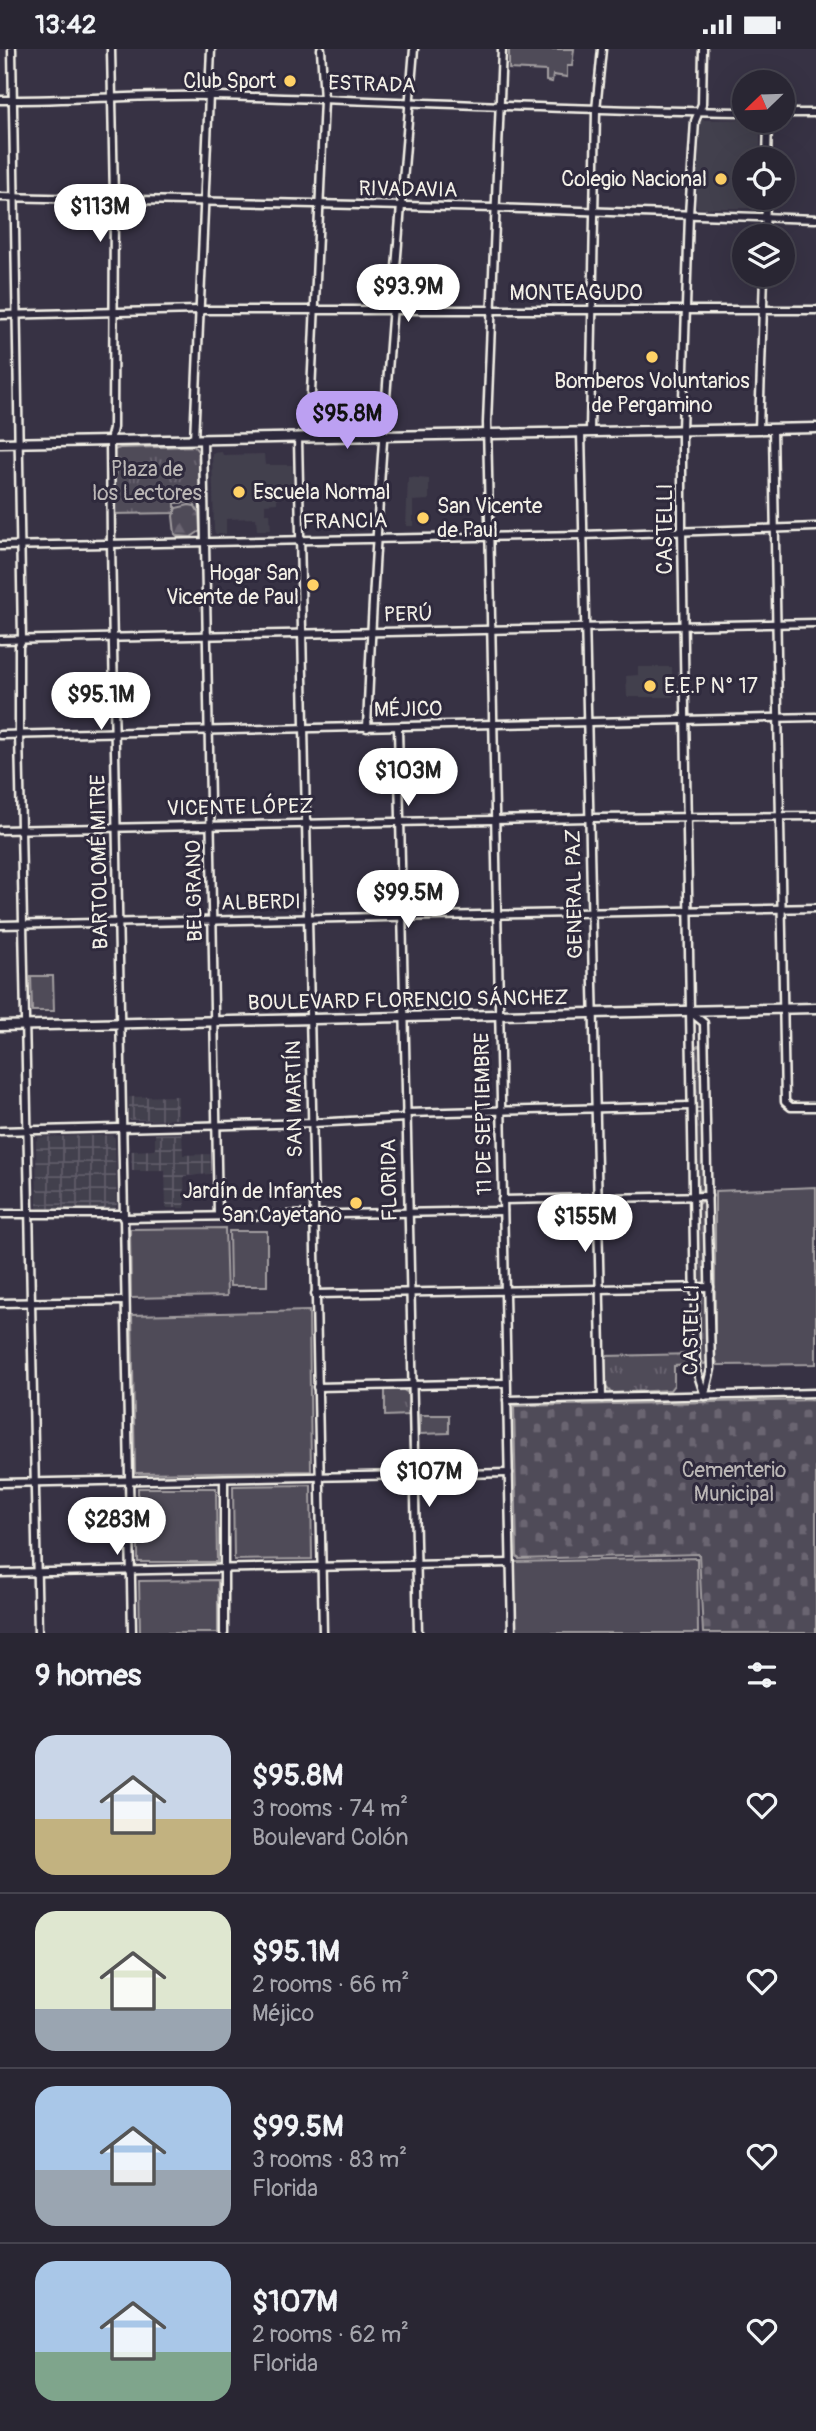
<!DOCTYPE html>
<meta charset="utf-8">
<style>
:root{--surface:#292633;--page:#312e3b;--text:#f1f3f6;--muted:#a5a5ac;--line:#45434e;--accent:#bca0f2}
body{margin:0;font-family:Pangolin,sans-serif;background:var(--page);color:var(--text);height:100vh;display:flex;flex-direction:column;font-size:26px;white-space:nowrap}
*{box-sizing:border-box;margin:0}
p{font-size:23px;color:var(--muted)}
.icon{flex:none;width:38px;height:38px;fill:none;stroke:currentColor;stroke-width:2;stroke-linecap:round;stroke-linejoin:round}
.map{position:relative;height:1584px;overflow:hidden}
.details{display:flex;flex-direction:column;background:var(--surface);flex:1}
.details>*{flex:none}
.needle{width:46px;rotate:247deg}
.fabs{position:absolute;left:732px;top:21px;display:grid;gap:14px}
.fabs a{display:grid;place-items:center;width:63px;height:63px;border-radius:50%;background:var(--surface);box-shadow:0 7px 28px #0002,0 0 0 2px var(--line);font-size:35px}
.price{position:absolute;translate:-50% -60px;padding:0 16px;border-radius:24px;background:#fff;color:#222;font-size:23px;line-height:46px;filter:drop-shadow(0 2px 4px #0008)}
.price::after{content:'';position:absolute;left:50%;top:42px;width:21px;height:16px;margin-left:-10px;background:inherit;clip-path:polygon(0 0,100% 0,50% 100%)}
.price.current{background:var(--accent);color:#111}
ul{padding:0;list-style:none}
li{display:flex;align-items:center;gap:21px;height:175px;padding:0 35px}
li+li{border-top:2px solid var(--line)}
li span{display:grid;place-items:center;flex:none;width:196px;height:140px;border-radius:21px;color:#555}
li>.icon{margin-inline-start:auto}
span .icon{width:84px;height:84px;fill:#fffc;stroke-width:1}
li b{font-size:30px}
h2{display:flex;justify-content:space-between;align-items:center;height:84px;padding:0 35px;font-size:30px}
.status{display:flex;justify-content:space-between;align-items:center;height:49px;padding:0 35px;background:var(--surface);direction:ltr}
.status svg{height:19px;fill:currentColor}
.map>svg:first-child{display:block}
</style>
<div class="status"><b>13:42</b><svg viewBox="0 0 49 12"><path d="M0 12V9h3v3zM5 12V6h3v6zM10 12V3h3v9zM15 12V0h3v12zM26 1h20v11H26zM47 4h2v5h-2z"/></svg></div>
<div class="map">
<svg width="816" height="1584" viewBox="0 0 816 1584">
<defs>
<pattern id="industrial-grid" width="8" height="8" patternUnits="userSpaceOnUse" patternTransform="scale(1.75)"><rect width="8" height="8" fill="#433f4e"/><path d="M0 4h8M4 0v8" fill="none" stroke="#5f5b68"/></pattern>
<pattern id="forest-firs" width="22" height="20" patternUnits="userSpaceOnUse" patternTransform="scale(1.75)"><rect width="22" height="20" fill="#504b59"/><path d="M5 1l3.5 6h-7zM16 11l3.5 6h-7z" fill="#6a6571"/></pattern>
<pattern id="cemetery-stones" width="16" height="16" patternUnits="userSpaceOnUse" patternTransform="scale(1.75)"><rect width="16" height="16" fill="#504b59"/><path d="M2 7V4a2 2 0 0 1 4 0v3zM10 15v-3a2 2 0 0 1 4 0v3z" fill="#6a6571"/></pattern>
<pattern id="park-tufts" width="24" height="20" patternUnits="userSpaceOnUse" patternTransform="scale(1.75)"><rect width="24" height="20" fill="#504b59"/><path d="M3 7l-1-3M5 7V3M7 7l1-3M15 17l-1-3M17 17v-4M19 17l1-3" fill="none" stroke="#6a6571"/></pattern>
</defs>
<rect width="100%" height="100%" fill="#373244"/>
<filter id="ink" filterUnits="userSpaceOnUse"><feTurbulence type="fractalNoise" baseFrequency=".0143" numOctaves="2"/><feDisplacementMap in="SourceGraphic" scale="14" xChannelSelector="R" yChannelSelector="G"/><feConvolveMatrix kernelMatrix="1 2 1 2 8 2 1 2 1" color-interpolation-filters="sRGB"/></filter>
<g filter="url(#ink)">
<g fill="#433f4e">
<path d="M744 70 760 73V110H744V149H759V159H698L696 156 701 71Z"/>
<path d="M222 403 223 406 264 405 265 416H292L293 446 277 450V454L265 455V464H270L271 481H257L256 469 226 470V485H216L214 482 212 404Z"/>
<path d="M408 428 429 430V451L413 452V477H406Z"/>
<path d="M638 618H672L673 648H627L626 627 638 626Z"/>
</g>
<g fill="url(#industrial-grid)">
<path d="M178 1047V1070L129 1071V1048Z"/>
<path d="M182 1084 183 1106 210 1105 211 1125 184 1127 185 1159H166L165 1122H132L131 1102 155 1101V1085Z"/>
<path d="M112 1086 115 1089V1094L117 1156 115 1159 40 1160 37 1158 36 1092 39 1088Z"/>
</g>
<g fill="#504b59" stroke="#a29ea0" stroke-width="2">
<path d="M509 0H574L572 17H567V28L553 26 552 33 546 32V22L509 20Z"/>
<path d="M31 927H53L54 962H32Z"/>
<path d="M816 1138V1315L718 1316 715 1310V1142Z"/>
<path d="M225 1179 227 1247 131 1249 130 1180Z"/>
<path d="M229 1182H267V1237H230Z"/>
<path d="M309 1262 311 1422 135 1424 132 1266Z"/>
<path d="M420 1366H449V1384L420 1385Z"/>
<path d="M311 1436 312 1510 234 1511 233 1437Z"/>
<path d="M138 1439H216L217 1513H138Z"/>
<path d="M697 1509 698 1584H516L514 1513Z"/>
<path d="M218 1531V1584H140L139 1532Z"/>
</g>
<path fill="url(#forest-firs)" stroke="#a29ea0" stroke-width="2" d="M189 456 195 457 199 464 200 482 191 488 177 487 175 485 173 467 176 459Z"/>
<path fill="url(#cemetery-stones)" stroke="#a29ea0" stroke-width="2" d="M816 1351V1584H703L699 1505 519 1510 517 1507 514 1357Z"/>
<g fill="url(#park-tufts)" stroke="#a29ea0" stroke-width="2">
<path d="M194 397 200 405 201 453 175 454V464L114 465V401L120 399Z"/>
<path d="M698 997 702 999 703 1059H695L693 1001Z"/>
<path d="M695 1064H703L705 1138 700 1142 696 1138Z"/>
<path d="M702 1152 705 1156 707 1235H698L697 1156Z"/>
<path d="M698 1243H707L708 1313 704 1315 699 1311Z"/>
<path d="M693 1305 691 1316 674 1317V1336L670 1341 611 1344 606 1338 605 1307Z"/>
<path d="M402 1340 408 1344 409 1366 385 1367V1341Z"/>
</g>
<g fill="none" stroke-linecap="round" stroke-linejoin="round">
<g stroke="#f4f1e8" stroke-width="11">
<g id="street">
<path d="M12 0 22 590 19 597V685L38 1584"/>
<path d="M111 0 114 149 113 379 110 392 111 494 132 1584"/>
<path d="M502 0 487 374 512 1584"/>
<path d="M703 0 702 55 695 72 689 166 682 381V481L696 1320 705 1347"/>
<path d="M0 51C71 52 142 45 213 47 390 51 567 62 744 63"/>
<path d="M782 64H816"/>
<path d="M767 110 768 72"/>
<path d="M0 148 495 159 816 170"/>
<path d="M765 187 766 149"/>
<path d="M0 266 198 261H816"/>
<path d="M759 380 764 226"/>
<path d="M773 380 785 1053 791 1058H816"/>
<path d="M581 383 602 1349"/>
<path d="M590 383 596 61 602 0"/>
<path d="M298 389 323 1584"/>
<path d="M309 389 324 51 321 0"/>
<path d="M194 391 211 0"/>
<path d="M203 391 218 1166"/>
<path d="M0 497 583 486 816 478"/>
<path d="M0 591 816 574"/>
<path d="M398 678 418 1584"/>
<path d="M367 679C376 452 395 226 414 0"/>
<path d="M0 686 816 668"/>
<path d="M0 781 590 769 816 767"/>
<path d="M0 876 816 859"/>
<path d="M689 962 704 974 711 1320 705 1345"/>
<path d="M406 1064 691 1057"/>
<path d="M0 1082 313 1074 406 1069"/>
<path d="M502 1151 708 1147"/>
<path d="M0 1165H123"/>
<path d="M123 1169 503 1162"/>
<path d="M315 1245 710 1238"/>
<path d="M0 1254 125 1252"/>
<path d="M317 1338 506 1334"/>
<path d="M507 1351 816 1344"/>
<path d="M224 1430V1584"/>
<path d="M0 1434 509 1424"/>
<path d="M0 1524 510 1514"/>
</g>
</g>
<g stroke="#f4f1e8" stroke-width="13">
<g id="secondary">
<path d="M0 394 816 379"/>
<path d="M0 977 816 959"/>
</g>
</g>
<use href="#street" stroke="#2f2a3d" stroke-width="6"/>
<use href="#secondary" stroke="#2f2a3d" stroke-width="8"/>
</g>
</g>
<g fill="#ffd166" stroke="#2f2a3d" stroke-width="2.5">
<circle cx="290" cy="32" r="7"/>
<circle cx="721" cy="130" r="7"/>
<circle cx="652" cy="308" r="7"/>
<circle cx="239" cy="443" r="7"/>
<circle cx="423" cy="469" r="7"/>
<circle cx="313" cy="536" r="7"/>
<circle cx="650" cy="637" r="7"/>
<circle cx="356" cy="1154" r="7"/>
</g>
<g text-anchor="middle" stroke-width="6" stroke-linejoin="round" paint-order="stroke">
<g font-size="21" fill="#f4f1e8" stroke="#2f2a3d" text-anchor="end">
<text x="276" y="39">Club Sport</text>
<text x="707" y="137">Colegio Nacional</text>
<text x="652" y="339" text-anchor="middle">Bomberos Voluntarios<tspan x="652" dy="24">de Pergamino</tspan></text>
<text x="253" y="450" text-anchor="start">Escuela Normal</text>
<text x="437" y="464" text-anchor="start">San Vicente<tspan x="437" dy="24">de Paul</tspan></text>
<text x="299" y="531">Hogar San<tspan x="299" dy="24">Vicente de Paul</tspan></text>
<text x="664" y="644" text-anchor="start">E.E.P N° 17</text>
<text x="342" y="1149">Jardín de Infantes<tspan x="342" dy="24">San Cayetano</tspan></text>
</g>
<g font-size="21" fill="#f4f1e8" stroke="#2f2a3d">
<text transform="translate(372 35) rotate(2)" y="7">ESTRADA</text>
<text transform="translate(408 140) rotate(1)" y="7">RIVADAVIA</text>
<text x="576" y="251">MONTEAGUDO</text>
<text transform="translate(345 472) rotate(-1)" y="7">FRANCIA</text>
<text transform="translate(665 480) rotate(-90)" y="7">CASTELLI</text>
<text transform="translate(408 565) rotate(-1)" y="7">PERÚ</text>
<text transform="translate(408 660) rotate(-1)" y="7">MÉJICO</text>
<text transform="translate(240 758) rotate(-1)" y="7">VICENTE LÓPEZ</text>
<text transform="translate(99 813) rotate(-91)" y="7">BARTOLOMÉ MITRE</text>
<text transform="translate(194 842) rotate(-91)" y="7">BELGRANO</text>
<text transform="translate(574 845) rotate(-91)" y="7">GENERAL PAZ</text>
<text transform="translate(261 853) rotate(-1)" y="7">ALBERDI</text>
<text transform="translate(408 951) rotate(-1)" y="7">BOULEVARD FLORENCIO SÁNCHEZ</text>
<text transform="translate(294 1050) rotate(-91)" y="7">SAN MARTÍN</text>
<text transform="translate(483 1065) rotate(-91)" y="7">11 DE SEPTIEMBRE</text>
<text transform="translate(389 1131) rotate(-91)" y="7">FLORIDA</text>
<text transform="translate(691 1281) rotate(-89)" y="7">CASTELLI</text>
</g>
<g font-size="21" fill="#bbb7b6" stroke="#2f2a3d">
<text x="147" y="427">Plaza de<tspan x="147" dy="24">los Lectores</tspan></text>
<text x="734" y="1428">Cementerio<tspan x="734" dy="24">Municipal</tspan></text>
</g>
</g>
</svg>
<div class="fabs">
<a><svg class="needle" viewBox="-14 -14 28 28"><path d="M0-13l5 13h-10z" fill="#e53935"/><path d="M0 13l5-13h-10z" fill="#a5a5ac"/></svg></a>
<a><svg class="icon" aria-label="locate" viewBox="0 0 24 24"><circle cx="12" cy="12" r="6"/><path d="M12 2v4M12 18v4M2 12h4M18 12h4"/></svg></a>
<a><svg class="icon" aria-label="layers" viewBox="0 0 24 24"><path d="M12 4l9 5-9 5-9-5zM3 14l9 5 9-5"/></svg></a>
</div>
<b class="price" style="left:100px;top:195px">$113M</b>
<b class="price" style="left:408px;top:275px">$93.9M</b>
<b class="price current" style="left:347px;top:402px">$95.8M</b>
<b class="price" style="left:101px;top:683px">$95.1M</b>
<b class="price" style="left:408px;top:759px">$103M</b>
<b class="price" style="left:408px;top:881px">$99.5M</b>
<b class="price" style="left:585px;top:1205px">$155M</b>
<b class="price" style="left:429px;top:1460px">$107M</b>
<b class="price" style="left:117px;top:1508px">$283M</b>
</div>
<section class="details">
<h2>9 homes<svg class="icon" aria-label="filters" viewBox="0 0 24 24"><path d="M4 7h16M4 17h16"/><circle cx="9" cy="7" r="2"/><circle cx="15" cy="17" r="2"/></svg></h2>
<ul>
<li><span style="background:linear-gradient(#c9d6e8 60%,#c2b280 0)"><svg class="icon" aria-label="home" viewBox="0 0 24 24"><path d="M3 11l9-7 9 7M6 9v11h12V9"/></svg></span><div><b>$95.8M</b><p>3 rooms · 74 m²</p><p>Boulevard Colón</p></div><svg class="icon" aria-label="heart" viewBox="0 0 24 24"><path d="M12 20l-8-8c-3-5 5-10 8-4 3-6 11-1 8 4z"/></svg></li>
<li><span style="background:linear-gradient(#dfe7d0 70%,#9aa5b1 0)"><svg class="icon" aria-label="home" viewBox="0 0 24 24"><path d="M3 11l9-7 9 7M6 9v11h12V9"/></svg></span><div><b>$95.1M</b><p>2 rooms · 66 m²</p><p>Méjico</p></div><svg class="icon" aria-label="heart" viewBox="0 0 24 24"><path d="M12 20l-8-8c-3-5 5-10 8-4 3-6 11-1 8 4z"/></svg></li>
<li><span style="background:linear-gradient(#a9c7e8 60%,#9aa5b1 0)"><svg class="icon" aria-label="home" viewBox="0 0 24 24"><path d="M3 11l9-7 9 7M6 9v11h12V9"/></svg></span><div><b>$99.5M</b><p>3 rooms · 83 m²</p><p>Florida</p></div><svg class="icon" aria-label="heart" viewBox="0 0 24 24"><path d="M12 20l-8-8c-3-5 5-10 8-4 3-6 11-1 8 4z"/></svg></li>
<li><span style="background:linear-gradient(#a9c7e8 65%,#7fa58c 0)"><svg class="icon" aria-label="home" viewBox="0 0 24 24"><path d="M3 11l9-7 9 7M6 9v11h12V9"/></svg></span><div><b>$107M</b><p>2 rooms · 62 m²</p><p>Florida</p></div><svg class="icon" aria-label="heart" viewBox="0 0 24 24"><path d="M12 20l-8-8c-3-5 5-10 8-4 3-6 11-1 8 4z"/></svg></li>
</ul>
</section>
